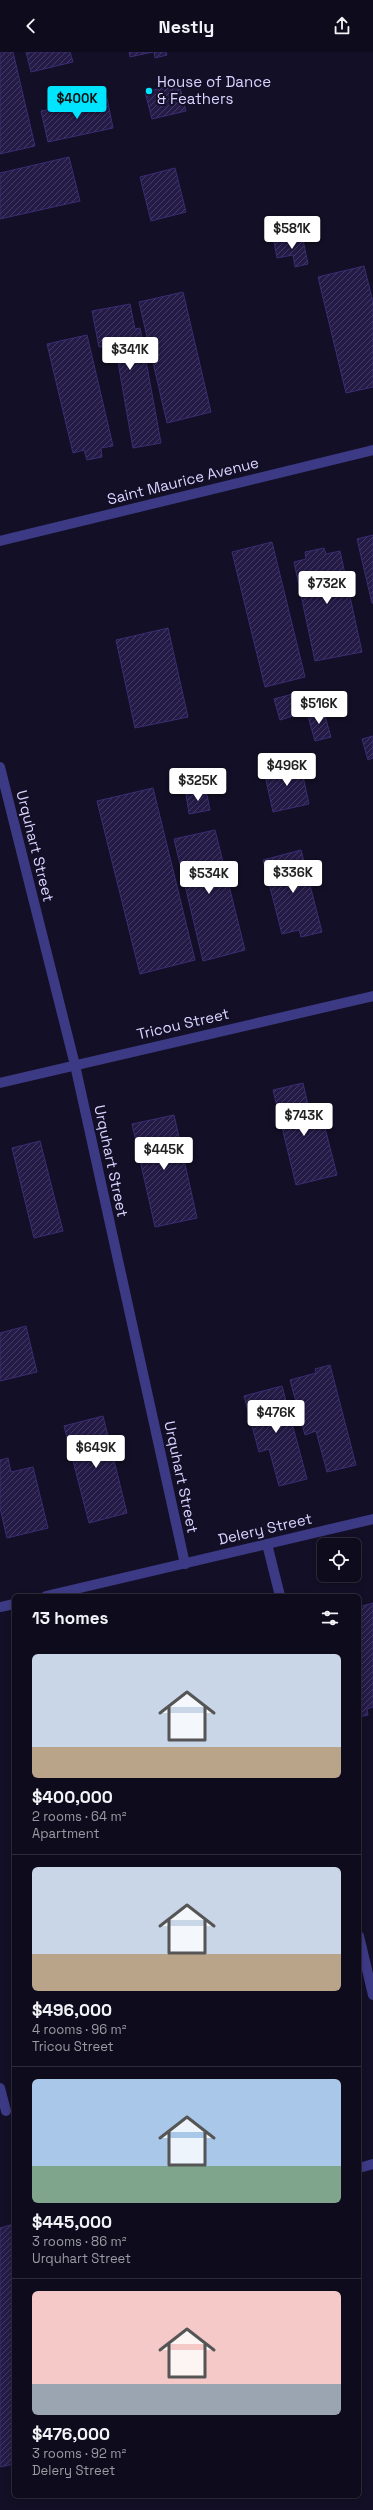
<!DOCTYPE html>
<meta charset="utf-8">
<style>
:root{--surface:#0e0b1c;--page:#171425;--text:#f1f3f6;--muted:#9b9ba3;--line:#2e2b3b;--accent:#00e5ff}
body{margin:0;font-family:"Space Grotesk",sans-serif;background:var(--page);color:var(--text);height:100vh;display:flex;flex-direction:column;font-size:15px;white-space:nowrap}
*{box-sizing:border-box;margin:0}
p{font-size:13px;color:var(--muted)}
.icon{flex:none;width:22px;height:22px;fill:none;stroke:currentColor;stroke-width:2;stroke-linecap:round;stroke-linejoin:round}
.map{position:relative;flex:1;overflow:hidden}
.side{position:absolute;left:12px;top:1542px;width:349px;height:904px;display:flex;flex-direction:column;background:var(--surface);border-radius:6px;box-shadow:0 2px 6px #0003,0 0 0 1px var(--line)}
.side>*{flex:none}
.fabs{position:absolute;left:317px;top:1486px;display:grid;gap:8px}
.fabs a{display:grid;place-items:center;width:44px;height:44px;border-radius:6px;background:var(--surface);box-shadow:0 2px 6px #0003,0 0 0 1px var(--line);font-size:20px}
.price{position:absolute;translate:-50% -34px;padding:0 9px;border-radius:4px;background:#fff;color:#222;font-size:13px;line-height:26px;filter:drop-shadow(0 1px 2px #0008)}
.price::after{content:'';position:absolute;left:50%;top:24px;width:12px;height:9px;margin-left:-6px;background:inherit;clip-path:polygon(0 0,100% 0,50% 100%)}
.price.on{background:var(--accent);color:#111}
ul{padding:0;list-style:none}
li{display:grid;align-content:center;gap:8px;height:212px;padding:0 20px}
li+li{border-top:1px solid var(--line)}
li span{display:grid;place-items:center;height:124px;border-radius:6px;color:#555}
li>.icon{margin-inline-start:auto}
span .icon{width:72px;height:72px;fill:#fffc;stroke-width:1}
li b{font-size:17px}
h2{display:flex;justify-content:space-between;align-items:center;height:48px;padding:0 20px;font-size:17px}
header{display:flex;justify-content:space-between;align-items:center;height:52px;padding:0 20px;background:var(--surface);font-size:18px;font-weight:800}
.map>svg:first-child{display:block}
</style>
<header><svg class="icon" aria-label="back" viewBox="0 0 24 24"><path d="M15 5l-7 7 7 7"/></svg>Nestly<svg class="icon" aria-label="share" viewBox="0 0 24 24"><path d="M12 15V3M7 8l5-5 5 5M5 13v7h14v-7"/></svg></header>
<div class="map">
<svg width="373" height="2458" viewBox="0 0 373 2458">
<defs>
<pattern id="building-hatch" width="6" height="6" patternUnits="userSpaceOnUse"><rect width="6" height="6" fill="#241b47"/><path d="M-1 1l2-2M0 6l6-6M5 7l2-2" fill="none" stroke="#433b63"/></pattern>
</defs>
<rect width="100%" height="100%" fill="#130f26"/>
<g fill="url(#building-hatch)" stroke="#3b2d73">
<path d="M0 0H13L35 94 0 102Z"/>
<path d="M26 0H70L73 10 31 20Z"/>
<path d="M129 0H153L130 5Z"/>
<path d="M154 0H166L167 3 155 6Z"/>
<path d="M179 32 186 59 152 67 145 40Z"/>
<path d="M107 46 113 76 48 90 41 59Z"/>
<path d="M69 105 80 149 0 167V121Z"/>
<path d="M175 116 186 160 151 169 140 125Z"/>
<path d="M302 183 308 212 295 215 293 203 277 206 274 190Z"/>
<path d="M364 214 373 250V335L346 341 318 225Z"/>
<path d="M183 240 211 360 167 371 139 250Z"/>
<path d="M130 252 135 277 140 276 161 391 133 396 115 293 99 295 92 259Z"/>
<path d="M87 283 113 394 101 396 102 405 87 408 84 398 73 401 47 292Z"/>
<path d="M373 483V551H372L357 487Z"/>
<path d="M272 490 305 625 265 635 232 500Z"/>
<path d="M324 496 326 502 340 499 362 600 315 609 294 510 306 507 305 500Z"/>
<path d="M168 576 188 665 135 676 116 588Z"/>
<path d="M300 640 306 660 280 668 274 647Z"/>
<path d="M323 657 331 685 315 689 307 661Z"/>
<path d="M373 684V706L368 708 362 687Z"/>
<path d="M300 710 309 752 273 760 264 719Z"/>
<path d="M153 736 195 908 140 922 97 749Z"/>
<path d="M206 738 210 758 189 762 186 742Z"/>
<path d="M215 778 245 898 203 909 174 787Z"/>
<path d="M301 798 322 880 301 885 299 878 282 882 263 808Z"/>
<path d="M303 1031 312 1071 323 1068 337 1123 296 1133 273 1038Z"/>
<path d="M174 1063 197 1166 155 1175 132 1072Z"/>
<path d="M40 1089 63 1179 34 1186 12 1096Z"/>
<path d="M26 1274 37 1320 0 1329V1281Z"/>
<path d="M330 1313 356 1413 327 1420 316 1379 305 1383 290 1328 316 1321 315 1317Z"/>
<path d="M282 1334 307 1427 279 1434 269 1397 259 1400 244 1344Z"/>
<path d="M103 1364 127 1461 89 1471 64 1374Z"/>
<path d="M8 1406 11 1420 33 1415 48 1476 7 1486 0 1456V1408Z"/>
<path d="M373 1551V1655L367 1657 368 1663 359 1665V1555Z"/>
<path d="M14 2172V2412L0 2415V2176Z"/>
</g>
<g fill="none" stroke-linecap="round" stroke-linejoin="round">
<g stroke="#3d3a85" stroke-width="10">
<path d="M0 489 373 398"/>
<path d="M0 715 75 1013 185 1512"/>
<path d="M0 1031 373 944"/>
<path d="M267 1492 280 1544"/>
<path d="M46 1544 373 1467"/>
<path d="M0 1555 14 1552"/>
<path d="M359 1884 373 1943"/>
<path d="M0 2036 6 2059"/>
<path d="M359 2116 373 2112"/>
</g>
</g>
<circle fill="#00e5ff" stroke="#130f26" stroke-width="1.5" cx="149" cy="39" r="4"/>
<g text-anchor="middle" stroke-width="4" stroke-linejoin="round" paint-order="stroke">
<g font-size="15" fill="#d9d4ff" stroke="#130f26" text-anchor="start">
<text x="157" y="35">House of Dance<tspan x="157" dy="17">&amp; Feathers</tspan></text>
</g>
<g font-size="15" fill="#d9d4ff" stroke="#130f26">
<text transform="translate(183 429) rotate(-14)" y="5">Saint Maurice Avenue</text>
<text transform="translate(35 794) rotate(76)" y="5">Urquhart Street</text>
<text transform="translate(183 972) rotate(-13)" y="5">Tricou Street</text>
<text transform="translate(111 1109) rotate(78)" y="5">Urquhart Street</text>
<text transform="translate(181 1425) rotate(78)" y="5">Urquhart Street</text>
<text transform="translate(265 1477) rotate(-13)" y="5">Delery Street</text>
</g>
</g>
</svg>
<div class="fabs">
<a><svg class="icon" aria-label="locate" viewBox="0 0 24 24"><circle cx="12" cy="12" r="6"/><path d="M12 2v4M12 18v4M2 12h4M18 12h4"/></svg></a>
</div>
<b class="price on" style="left:77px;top:68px">$400K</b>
<b class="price" style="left:292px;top:198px">$581K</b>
<b class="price" style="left:130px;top:319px">$341K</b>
<b class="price" style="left:327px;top:553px">$732K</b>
<b class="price" style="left:319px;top:673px">$516K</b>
<b class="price" style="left:287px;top:735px">$496K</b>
<b class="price" style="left:198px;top:750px">$325K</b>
<b class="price" style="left:293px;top:842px">$336K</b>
<b class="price" style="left:209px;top:843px">$534K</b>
<b class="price" style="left:304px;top:1085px">$743K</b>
<b class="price" style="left:164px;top:1119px">$445K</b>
<b class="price" style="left:276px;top:1382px">$476K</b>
<b class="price" style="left:96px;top:1417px">$649K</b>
<section class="side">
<h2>13 homes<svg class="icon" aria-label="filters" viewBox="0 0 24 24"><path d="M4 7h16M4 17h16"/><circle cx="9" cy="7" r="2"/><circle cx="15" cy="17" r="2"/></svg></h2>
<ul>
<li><span style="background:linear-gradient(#c9d6e8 75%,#b9a48a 0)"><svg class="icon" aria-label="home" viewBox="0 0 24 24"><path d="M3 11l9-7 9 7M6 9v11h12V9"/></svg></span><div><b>$400,000</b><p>2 rooms · 64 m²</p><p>Apartment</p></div></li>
<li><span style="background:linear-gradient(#c9d6e8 70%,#b9a48a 0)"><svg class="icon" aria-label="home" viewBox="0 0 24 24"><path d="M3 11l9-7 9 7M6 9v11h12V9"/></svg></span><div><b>$496,000</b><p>4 rooms · 96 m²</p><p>Tricou Street</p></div></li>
<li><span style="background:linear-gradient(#a9c7e8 70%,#7fa58c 0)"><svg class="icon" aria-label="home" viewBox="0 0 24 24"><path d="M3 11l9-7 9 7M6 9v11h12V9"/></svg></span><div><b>$445,000</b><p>3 rooms · 86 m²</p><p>Urquhart Street</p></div></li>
<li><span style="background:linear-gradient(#f6c9c9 75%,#9aa5b1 0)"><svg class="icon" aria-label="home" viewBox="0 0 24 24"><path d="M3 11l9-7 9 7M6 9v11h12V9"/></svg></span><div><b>$476,000</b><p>3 rooms · 92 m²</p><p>Delery Street</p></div></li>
</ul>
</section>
</div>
